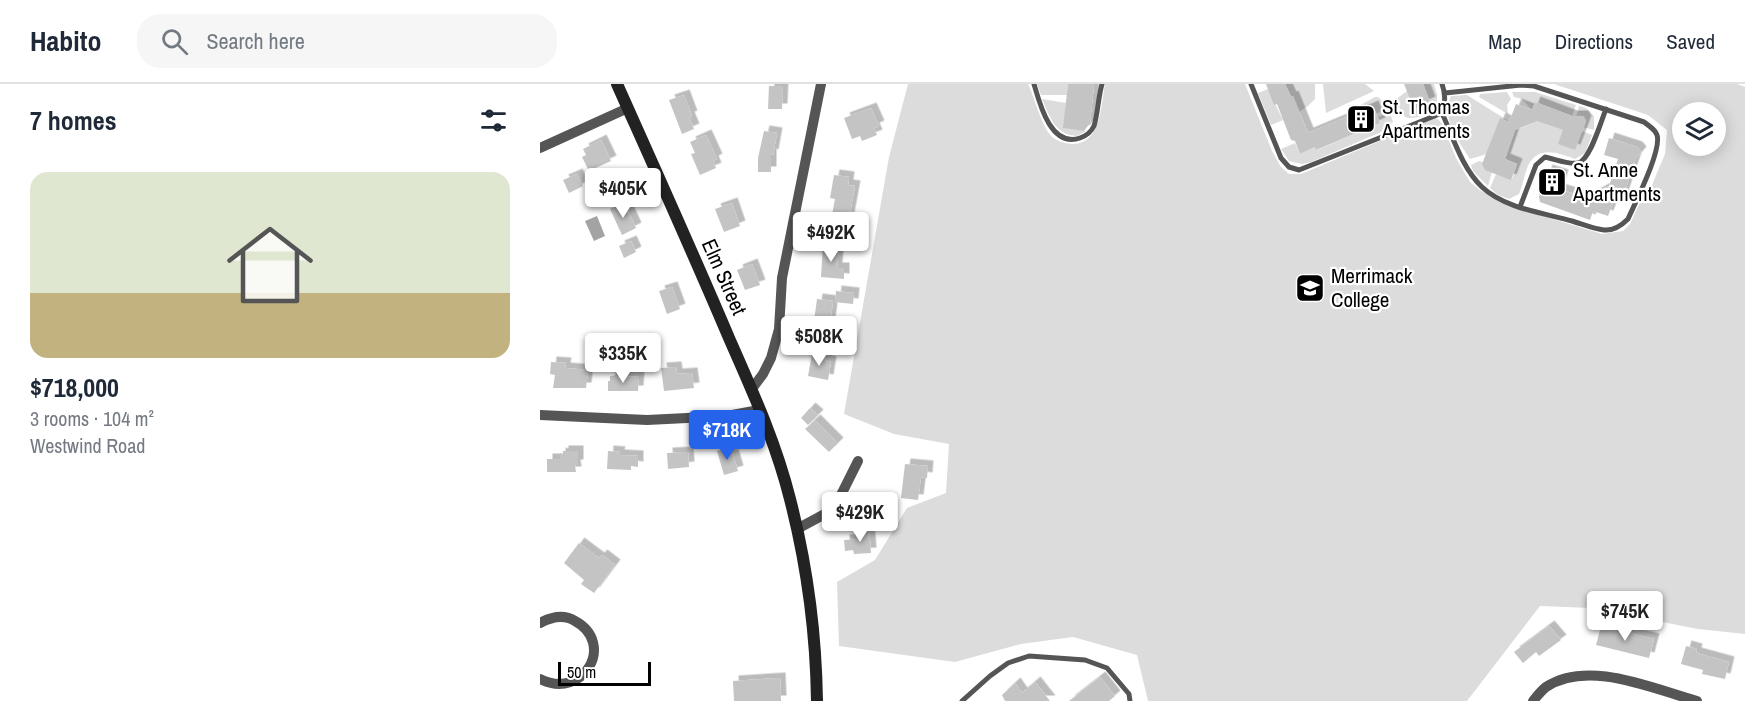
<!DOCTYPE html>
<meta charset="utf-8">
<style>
:root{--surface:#fff;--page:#f6f6f7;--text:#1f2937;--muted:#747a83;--line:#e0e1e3;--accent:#2563eb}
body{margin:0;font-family:"Archivo Narrow",sans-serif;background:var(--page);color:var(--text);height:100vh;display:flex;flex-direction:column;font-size:22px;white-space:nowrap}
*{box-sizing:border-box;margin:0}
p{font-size:20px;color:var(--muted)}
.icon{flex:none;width:33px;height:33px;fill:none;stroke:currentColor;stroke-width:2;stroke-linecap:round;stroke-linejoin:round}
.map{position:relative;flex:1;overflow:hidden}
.sheet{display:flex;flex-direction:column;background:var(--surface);width:540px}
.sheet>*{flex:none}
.tools{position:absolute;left:1132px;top:18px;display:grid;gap:12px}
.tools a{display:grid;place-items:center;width:54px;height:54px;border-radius:50%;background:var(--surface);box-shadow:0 3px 15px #0003;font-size:30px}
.scale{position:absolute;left:18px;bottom:15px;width:93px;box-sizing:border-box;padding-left:6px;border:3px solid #000;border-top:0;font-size:16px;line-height:21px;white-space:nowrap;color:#000;-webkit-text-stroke:4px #fff;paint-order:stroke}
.price{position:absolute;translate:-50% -51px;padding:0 14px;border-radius:6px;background:#fff;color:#222;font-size:20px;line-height:39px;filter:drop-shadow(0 2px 3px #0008)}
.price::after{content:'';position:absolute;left:50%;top:36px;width:18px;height:14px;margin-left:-9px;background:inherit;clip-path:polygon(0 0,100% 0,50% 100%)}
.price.on{background:var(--accent);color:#fff}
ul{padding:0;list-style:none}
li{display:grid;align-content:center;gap:12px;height:318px;padding:0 30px}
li+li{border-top:2px solid var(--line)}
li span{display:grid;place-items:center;height:186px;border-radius:18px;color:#555}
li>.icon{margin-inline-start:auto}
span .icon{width:108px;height:108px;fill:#fffc;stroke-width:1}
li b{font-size:26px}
h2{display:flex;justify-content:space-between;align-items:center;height:72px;padding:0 30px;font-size:26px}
header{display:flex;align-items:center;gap:36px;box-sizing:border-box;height:84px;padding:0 30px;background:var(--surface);border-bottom:2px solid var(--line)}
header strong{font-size:28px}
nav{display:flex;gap:33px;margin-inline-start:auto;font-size:21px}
.search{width:420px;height:54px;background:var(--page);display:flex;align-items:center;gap:15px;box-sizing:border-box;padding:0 21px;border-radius:24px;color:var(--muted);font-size:22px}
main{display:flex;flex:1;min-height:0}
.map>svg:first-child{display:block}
</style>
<header>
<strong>Habito</strong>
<div class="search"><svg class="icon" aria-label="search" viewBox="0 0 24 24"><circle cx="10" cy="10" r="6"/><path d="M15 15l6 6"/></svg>Search here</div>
<nav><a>Map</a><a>Directions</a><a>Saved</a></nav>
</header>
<main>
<section class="sheet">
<h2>7 homes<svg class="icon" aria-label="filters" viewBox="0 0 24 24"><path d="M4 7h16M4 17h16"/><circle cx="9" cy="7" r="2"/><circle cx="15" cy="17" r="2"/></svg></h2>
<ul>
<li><span style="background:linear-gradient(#dfe7d0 65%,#c2b280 0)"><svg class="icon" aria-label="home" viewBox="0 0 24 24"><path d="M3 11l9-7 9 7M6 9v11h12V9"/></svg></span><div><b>$718,000</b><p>3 rooms · 104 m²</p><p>Westwind Road</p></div></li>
</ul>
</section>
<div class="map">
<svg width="1205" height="617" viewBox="0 0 1205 617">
<defs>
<filter id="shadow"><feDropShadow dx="5.5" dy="-5.5" stdDeviation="0" flood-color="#0004"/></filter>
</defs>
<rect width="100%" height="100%" fill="#fff"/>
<g fill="#dcdcdc" fill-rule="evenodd">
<path d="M368 0H488C495 15 501 40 511 52 516 57 526 60 533 60 561 60 561 21 565 0H705L732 67 741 83 749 90H761L895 34 898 35 902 40 916 74 930 98 940 106 967 121 1062 150 1083 147 1090 140 1102 114 1109 108 1125 70 1127 46 1108 31 1014 0H1197L1205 3V550L1158 545 1051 524 1000 522 927 617H608L597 571 533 553 481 560 415 578 299 562 297 498 335 476 367 424 406 409 409 360 354 350 304 330 349 73ZM1143 28H1176V62H1143Z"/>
<path d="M497 0H528L527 11H501Z"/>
<path d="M745 0H775V15L768 22 759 28Z"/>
<path d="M783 0H825L834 7 786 29Z"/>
<path d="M885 0H894C895 5 898 10 897 15 897 28 876 37 865 33L855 16 867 7 890 18 883 1Z"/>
<path d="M728 5 743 36 731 41 718 9Z"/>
<path d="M967 8 971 15 967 21 968 30 939 13 940 10Z"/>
<path d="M972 8H995L1036 21 1032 32 995 18 992 26 982 15 974 13Z"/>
<path d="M927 11 970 38 960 35 947 70 930 75C919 57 900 34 911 12Z"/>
<path d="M835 13H838L849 23 836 30 833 22 819 28 817 23Z"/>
<path d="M502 15 526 19 524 44 546 47 537 52C515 51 510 33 502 15Z"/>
<path d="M1039 22 1046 24 1054 32V46L1043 43 1046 37 1043 33 1039 31 1036 34Z"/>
<path d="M850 29 853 38 846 46 771 78 762 80 749 77 741 65 755 59 760 70 775 63 777 66 840 39 838 33Z"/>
<path d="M993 35 1023 46 1042 47 1052 51 1045 69 1035 75C1018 69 998 61 988 82 984 91 983 101 979 110L969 115 958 111 950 104 956 90 972 95 977 80 965 75 976 42 981 44 992 39Z"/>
<path d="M939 77 943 78 944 84 952 88 948 102 933 87 931 81Z"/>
</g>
<path fill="#a3a3a3" d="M57 132 65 152 54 157 45 137Z"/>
<g fill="#c4c4c4" filter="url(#shadow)">
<path d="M528 0H554L550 39 544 47 523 44Z"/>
<path d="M726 0H745L751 13 753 12 768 49 833 22 840 39 776 66 775 63 760 70 755 57 751 56 737 20 734 21Z"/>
<path d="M864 0H883L890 18 874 25Z"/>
<path d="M229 2H243L242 25H228Z"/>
<path d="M144 11 152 32 149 33 154 45 142 50 129 16Z"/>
<path d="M995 18 1032 32H1043L1046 37 1035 66 1018 60 1023 46 997 37 975 46 965 75 977 80 971 96 945 86 942 80 960 34 969 38 976 20 992 26Z"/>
<path d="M331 24 339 42 334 44 337 51 322 57 320 52 312 55 304 34Z"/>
<path d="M224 47 237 49 233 71 231 70V88H218V74Z"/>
<path d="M166 51 177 75 173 77 176 84 160 91 151 70 155 69 150 58Z"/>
<path d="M1069 54 1097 63 1101 68 1096 74 1082 115 1075 113 1068 132 1053 127 1050 136 1000 118 999 113 1007 86 1023 91 1019 105 1047 114 1069 102 1078 75 1064 71Z"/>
<path d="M61 56 71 77 49 87 42 73 46 71 43 65Z"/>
<path d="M37 90 43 102 29 109 23 96Z"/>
<path d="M294 91 309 93 308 101 315 102 309 134 292 131 295 115 290 114Z"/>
<path d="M84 118 96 144 82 151 70 125Z"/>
<path d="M192 119 200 142 184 148 175 125Z"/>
<path d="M91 157 96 168 84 174 79 162Z"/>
<path d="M283 160 299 161 297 184H304V195L281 193Z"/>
<path d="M212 180 220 201 205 206 197 186Z"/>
<path d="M132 203 140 225 127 230 119 207Z"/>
<path d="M296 207 314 209 313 220 295 218Z"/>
<path d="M277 215 293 217 290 239 274 237Z"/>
<path d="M272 270 286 273 285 276 291 278 288 296 268 292Z"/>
<path d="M11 278 26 279 25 284 48 286 46 304H13L15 291 10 290Z"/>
<path d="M136 283 137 290 152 289 154 304 124 307 121 284Z"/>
<path d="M70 292 99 293 98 307H68V297H70Z"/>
<path d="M270 324 278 331 268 341 261 334Z"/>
<path d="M275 336 298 359 289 368 265 345Z"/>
<path d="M188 363 190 371 193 370 198 387 184 391 177 367Z"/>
<path d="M23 367H38V381H35L36 388H7V375H20V369L23 370Z"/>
<path d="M68 367 80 368 79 371 98 372V383L91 382V386L67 385Z"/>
<path d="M148 368 149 383 128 385 127 369Z"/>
<path d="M365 380 388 382 387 394 381 393 378 416 361 414Z"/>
<path d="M329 443 331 469 314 470 313 466 305 467 304 456 319 455V444Z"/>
<path d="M39 459 59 474 62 471 75 481 54 509 41 500 44 496 24 479Z"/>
<path d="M1009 542 1021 556 999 572 996 568 983 579 974 568Z"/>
<path d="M1061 542 1114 555 1109 574 1056 561Z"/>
<path d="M1146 562 1157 565 1156 569 1189 578 1185 595 1162 590 1163 586 1141 580Z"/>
<path d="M560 593 575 612 569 617H529Z"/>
<path d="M240 594 241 617H194L193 597Z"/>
<path d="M495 598 510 617H465L462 611 475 599 482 609Z"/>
</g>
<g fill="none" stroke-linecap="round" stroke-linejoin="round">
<g stroke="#555" stroke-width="5">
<path d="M494 0C500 21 511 64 540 54 546 52 551 48 554 42 558 29 558 14 562 0"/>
<path d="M711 0 741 74 749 83 759 86 902 29"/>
<path d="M902 0C906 11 905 18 902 29 913 53 922 84 942 103 964 124 1003 129 1032 137 1042 140 1054 145 1064 146 1074 147 1082 141 1088 135 1095 119 1122 66 1117 51 1115 45 1109 42 1104 38L994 2 981 1 905 9"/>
<path d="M980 123 996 81 1005 73C1015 75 1029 81 1038 79 1050 77 1061 37 1066 25"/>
<path d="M422 617 450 592 468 579 489 572 545 576 567 584 589 610 590 617"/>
</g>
<g stroke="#555" stroke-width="10">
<path d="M0 64 88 24"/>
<path d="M211 306 223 290 231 274 239 245 242 194 281 0"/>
<path d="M0 331 107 336 187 332 219 326"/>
<path d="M257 445 294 425 318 377"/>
<path d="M0 539C11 533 24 530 35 537 76 559 44 617 0 595"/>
<path d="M993 617C997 612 1001 607 1006 603 1048 575 1113 605 1157 617"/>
</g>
<path stroke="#222" stroke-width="12" d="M77 0C115 85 153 169 189 254 212 306 236 359 250 415 267 481 276 549 277 617"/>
</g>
<defs>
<g id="building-square" transform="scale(1.5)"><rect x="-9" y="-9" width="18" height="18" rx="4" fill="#000" stroke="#fff"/><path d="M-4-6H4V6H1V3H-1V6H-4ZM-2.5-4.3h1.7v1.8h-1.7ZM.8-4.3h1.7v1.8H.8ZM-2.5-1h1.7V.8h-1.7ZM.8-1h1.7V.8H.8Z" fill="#fff"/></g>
<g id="university-square" transform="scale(1.5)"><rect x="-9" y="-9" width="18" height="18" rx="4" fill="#000" stroke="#fff"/><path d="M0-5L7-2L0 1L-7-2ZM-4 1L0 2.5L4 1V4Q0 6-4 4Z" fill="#fff"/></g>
</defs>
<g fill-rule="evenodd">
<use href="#building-square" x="821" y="35"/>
<use href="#building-square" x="1012" y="98"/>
<use href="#university-square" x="770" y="204"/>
</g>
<g text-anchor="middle" stroke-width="4.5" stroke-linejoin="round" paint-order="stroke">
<g font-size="21" fill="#000" stroke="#fff" text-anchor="start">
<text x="842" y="30">St. Thomas<tspan x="842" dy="24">Apartments</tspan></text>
<text x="1033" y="93">St. Anne<tspan x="1033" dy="24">Apartments</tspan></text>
<text x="791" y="199">Merrimack<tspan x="791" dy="24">College</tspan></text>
</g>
<g font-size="21" fill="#000" stroke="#fff">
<text transform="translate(184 193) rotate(66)" y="7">Elm Street</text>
</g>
</g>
</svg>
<div class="tools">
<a><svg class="icon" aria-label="layers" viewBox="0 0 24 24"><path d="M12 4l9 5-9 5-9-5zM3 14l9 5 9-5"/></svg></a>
</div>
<div class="scale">50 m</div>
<b class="price" style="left:83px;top:135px">$405K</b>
<b class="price" style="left:291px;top:179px">$492K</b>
<b class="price" style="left:279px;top:283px">$508K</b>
<b class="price" style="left:83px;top:300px">$335K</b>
<b class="price on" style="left:187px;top:377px">$718K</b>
<b class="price" style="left:320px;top:459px">$429K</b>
<b class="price" style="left:1085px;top:558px">$745K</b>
</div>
</main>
